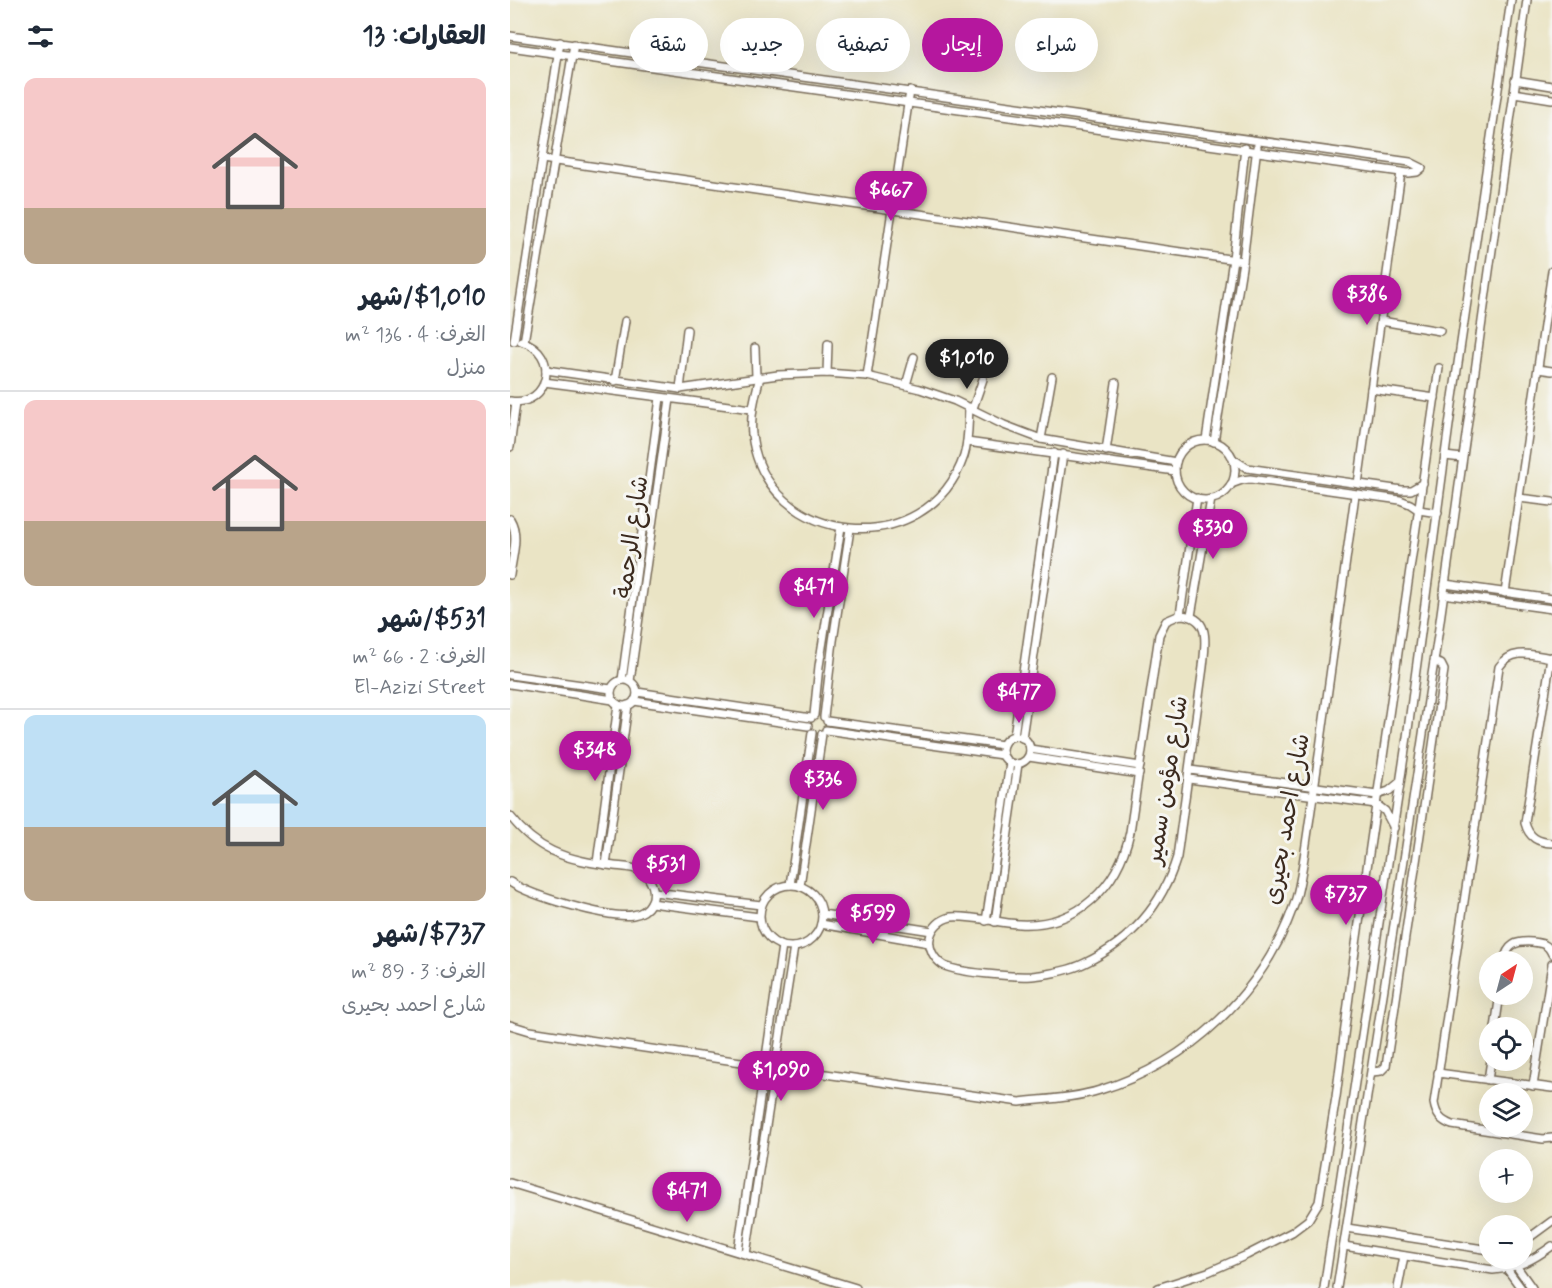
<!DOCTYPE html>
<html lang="ar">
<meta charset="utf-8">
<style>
:root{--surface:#fff;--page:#f2f2f3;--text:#1f2937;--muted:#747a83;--line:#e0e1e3;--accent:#b5179e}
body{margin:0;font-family:Mynerve,"Playpen Sans Arabic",sans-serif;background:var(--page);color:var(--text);direction:rtl;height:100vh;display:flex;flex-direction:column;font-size:22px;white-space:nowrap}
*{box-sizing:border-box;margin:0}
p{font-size:20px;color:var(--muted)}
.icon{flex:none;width:33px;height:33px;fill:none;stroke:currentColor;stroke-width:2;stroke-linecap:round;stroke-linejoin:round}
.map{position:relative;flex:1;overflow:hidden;direction:ltr}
.side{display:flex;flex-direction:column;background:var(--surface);width:510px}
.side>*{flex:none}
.banner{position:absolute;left:18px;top:18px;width:570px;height:54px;direction:rtl;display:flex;gap:12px}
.needle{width:39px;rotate:36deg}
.fabs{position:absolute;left:969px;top:951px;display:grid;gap:12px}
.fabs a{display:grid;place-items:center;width:54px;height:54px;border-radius:50%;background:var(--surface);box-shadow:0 6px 24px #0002;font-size:30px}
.price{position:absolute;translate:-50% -51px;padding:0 14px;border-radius:21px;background:var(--accent);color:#fff;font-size:20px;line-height:39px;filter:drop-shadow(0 2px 3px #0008)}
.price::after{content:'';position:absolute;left:50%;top:36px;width:18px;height:14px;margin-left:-9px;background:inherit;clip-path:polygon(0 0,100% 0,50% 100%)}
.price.on{background:#222;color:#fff}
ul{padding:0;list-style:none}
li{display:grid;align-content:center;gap:12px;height:318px;padding:0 24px}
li+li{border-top:2px solid var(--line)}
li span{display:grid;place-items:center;height:186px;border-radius:12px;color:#555}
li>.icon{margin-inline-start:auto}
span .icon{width:108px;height:108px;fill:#fffc;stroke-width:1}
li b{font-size:26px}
h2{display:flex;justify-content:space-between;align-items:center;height:72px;padding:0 24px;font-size:26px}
.tag{padding:0 21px;border-radius:27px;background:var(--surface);box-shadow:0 6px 24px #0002;font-size:21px;line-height:54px}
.tag.on{background:var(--accent);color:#fff}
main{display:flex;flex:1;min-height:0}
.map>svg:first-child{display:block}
</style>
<main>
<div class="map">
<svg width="1042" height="1288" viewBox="0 0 1042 1288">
<rect width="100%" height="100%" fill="#f6f6f2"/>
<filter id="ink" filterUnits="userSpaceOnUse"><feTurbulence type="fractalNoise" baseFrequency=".0167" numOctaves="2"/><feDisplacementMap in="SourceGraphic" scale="12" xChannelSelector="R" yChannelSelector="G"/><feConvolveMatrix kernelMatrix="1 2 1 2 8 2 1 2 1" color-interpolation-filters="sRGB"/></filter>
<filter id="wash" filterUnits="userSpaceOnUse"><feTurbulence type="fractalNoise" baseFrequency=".008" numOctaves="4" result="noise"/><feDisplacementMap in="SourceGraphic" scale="24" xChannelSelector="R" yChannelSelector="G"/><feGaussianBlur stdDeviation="1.35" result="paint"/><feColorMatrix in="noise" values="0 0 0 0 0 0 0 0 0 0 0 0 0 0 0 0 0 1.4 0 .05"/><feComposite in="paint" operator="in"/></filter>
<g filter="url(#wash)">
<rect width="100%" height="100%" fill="#eae4c5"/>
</g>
<g filter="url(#ink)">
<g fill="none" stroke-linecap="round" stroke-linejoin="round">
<g stroke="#786b58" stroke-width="10">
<g id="minor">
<path d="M0 36 900 162 912 168 907 172 898 173 0 47"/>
<path d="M1005 80 1042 86"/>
<path d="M1004 93 1042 99"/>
<path d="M32 159 733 261"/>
<path d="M871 321 930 331"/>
<path d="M4 341 50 42"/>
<path d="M14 342 64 44"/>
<path d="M245 348 246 377"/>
<path d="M1028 369 1042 371"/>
<path d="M36 370 170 389 268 375 317 373 357 376 410 389 445 401 494 425 531 439 666 462"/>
<path d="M317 373 318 344"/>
<path d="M357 376 400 91"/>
<path d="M250 377C245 396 240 415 242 435 256 548 418 563 454 456 459 440 458 423 459 407"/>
<path d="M105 381 115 321"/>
<path d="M34 382 242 409"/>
<path d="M396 385 404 357"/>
<path d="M170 389 177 330"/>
<path d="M861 389 925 398"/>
<path d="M0 401C40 408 51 352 11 341"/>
<path d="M463 408 473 379"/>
<path d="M531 439 542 377"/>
<path d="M696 440 723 259 735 148"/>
<circle cx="695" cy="470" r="30"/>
<path d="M457 442 665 471"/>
<path d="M704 442 733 261 747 147"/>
<path d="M0 447 6 402"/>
<path d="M596 451 606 383"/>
<path d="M935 456 952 458"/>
<path d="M723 459 737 468 892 490H901L913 483"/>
<path d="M721 484 732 480 740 479 890 500 900 504 909 510 928 513"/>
<path d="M848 484 891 172"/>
<path d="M1009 498 1042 502"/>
<path d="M0 519C10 535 2 557 0 575"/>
<path d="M935 584 1042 599"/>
<path d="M995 593 1042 271"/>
<path d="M933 594 1042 609"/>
<path d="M670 615C702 616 695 645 693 667L667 857C652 906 621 941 575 963 559 971 540 974 522 976 505 977 447 973 433 965 424 959 418 948 420 938 422 927 431 919 441 917 459 915 489 923 509 924 568 927 608 887 620 832L649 635 656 621Z"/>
<path d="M670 615 687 498"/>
<path d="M681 616 701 499"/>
<path d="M1041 657 1015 823C1019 838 1028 842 1042 843"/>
<path d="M1042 658C1023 655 1002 647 989 667L924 1103C926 1115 931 1121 942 1125L1033 1139 1042 1138"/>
<path d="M0 675 101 689"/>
<path d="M112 680 150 398"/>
<circle cx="114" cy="693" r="13"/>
<path d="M120 681 160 399"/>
<path d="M0 684 103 700"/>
<path d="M127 692 301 718"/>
<path d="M124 701 298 726"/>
<path d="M304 715 309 666 331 527"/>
<path d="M314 717 323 641 340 529"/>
<path d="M317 721 493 745"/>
<path d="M316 730 492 755"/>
<circle cx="506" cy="750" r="14"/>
<path d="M504 736 544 453"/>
<path d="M512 738 553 454"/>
<path d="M520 749 630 766"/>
<path d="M519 757 629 774"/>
<path d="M680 770 867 795 879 791 890 782"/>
<path d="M679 779 866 804 875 811 884 828"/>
<path d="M0 816C11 830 25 843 42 851 61 860 83 863 104 866 112 867 123 867 131 871 135 873 138 877 140 881 144 887 145 896 141 903 137 910 130 914 123 915 99 919 21 896 0 882"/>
<path d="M87 863 108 705"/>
<path d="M96 865 118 705"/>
<circle cx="281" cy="916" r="31"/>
<path d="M280 885 302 733"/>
<path d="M290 886 312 734"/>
<path d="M144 892 251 905"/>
<path d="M141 903 249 917"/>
<path d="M312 914 422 931"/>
<path d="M476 921 500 763"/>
<path d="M485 922 508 764"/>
<path d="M311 924 419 943"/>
<path d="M994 962C997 944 1006 941 1022 942 1032 943 1038 944 1042 954"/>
<path d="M0 1025 20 1031 79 1040 510 1102C536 1099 565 1098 590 1090 679 1063 753 993 784 905 790 888 792 869 795 851 800 817 805 782 810 748 822 664 834 580 845 495"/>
<path d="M985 1028 990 994"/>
<path d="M862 1072 871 1071 876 1066 884 1013 934 670 931 664 924 662"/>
<path d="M928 1073 1042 1088"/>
<path d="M978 1080 981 1060"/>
<path d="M1023 1086 1042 964"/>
<path d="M0 1183 346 1288"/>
<path d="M837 1228 980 1250"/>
<path d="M1012 1243 1042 1221"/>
<path d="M834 1246 983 1270C1008 1268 1023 1260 1042 1246"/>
<path d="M228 1251 272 946"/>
<path d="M236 1254 284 947"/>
<path d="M1007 1267 1022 1288"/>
<path d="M997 1269 1011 1288"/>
<path d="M648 1288 698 1272 737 1255 782 1232 798 1220 809 1202 826 1097 844 958 929 368"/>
<path d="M814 1288 897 737 939 425 1001 0"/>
<path d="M827 1288C861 1070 896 853 928 635 959 423 986 211 1017 0"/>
<path d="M888 1288 894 1256"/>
</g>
</g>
<use href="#minor" stroke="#fff" stroke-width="7"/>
</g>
</g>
<g text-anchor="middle" stroke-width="6" stroke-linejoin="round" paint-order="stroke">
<g font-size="24" fill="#3b2a1e" stroke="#f6f6f2">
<text transform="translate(121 537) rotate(-82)" y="8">شارع الرحمة</text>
<text transform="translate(656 780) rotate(-81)" y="8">شارع مؤمن سمير</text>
<text transform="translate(776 819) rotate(-80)" y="8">شارع احمد بحيرى</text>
</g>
</g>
</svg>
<div class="fabs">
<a><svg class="needle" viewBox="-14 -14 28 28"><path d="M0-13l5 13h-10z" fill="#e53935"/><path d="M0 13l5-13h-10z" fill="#747a83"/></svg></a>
<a><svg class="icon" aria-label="locate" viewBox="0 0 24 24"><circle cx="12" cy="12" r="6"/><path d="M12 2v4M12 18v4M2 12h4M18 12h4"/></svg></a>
<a><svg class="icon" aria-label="layers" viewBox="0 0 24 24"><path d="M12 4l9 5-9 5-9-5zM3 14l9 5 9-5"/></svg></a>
<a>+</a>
<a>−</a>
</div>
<b class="price" style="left:381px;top:222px">$667</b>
<b class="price" style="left:857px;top:326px">$386</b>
<b class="price on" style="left:457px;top:390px">$1,010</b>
<b class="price" style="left:703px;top:560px">$330</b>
<b class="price" style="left:304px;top:619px">$471</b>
<b class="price" style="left:509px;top:724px">$477</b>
<b class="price" style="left:85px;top:782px">$348</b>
<b class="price" style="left:313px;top:811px">$336</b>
<b class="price" style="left:156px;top:896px">$531</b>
<b class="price" style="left:836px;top:926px">$737</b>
<b class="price" style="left:363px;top:945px">$599</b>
<b class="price" style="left:271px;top:1102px">$1,090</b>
<b class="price" style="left:177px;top:1223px">$471</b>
<div class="banner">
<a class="tag">شراء</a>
<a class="tag on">إيجار</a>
<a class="tag">تصفية</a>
<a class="tag">جديد</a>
<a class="tag">شقة</a>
</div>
</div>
<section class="side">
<h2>العقارات: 13<svg class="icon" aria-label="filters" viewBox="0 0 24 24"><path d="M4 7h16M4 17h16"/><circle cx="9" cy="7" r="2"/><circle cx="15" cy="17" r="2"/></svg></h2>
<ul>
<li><span style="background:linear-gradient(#f6c9c9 70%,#b9a48a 0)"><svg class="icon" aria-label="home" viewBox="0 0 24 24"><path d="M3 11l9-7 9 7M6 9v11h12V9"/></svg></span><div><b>$1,010/شهر</b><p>الغرف: 4 · 136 m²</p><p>منزل</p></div></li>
<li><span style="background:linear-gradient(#f6c9c9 65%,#b9a48a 0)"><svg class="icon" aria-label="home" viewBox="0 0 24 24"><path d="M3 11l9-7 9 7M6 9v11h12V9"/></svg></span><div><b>$531/شهر</b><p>الغرف: 2 · 66 m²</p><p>El-Azizi Street</p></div></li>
<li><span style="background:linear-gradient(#bfe0f5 60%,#b9a48a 0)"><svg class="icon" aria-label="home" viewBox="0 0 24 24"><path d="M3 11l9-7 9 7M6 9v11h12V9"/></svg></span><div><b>$737/شهر</b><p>الغرف: 3 · 89 m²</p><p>شارع احمد بحيرى</p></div></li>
</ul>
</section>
</main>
